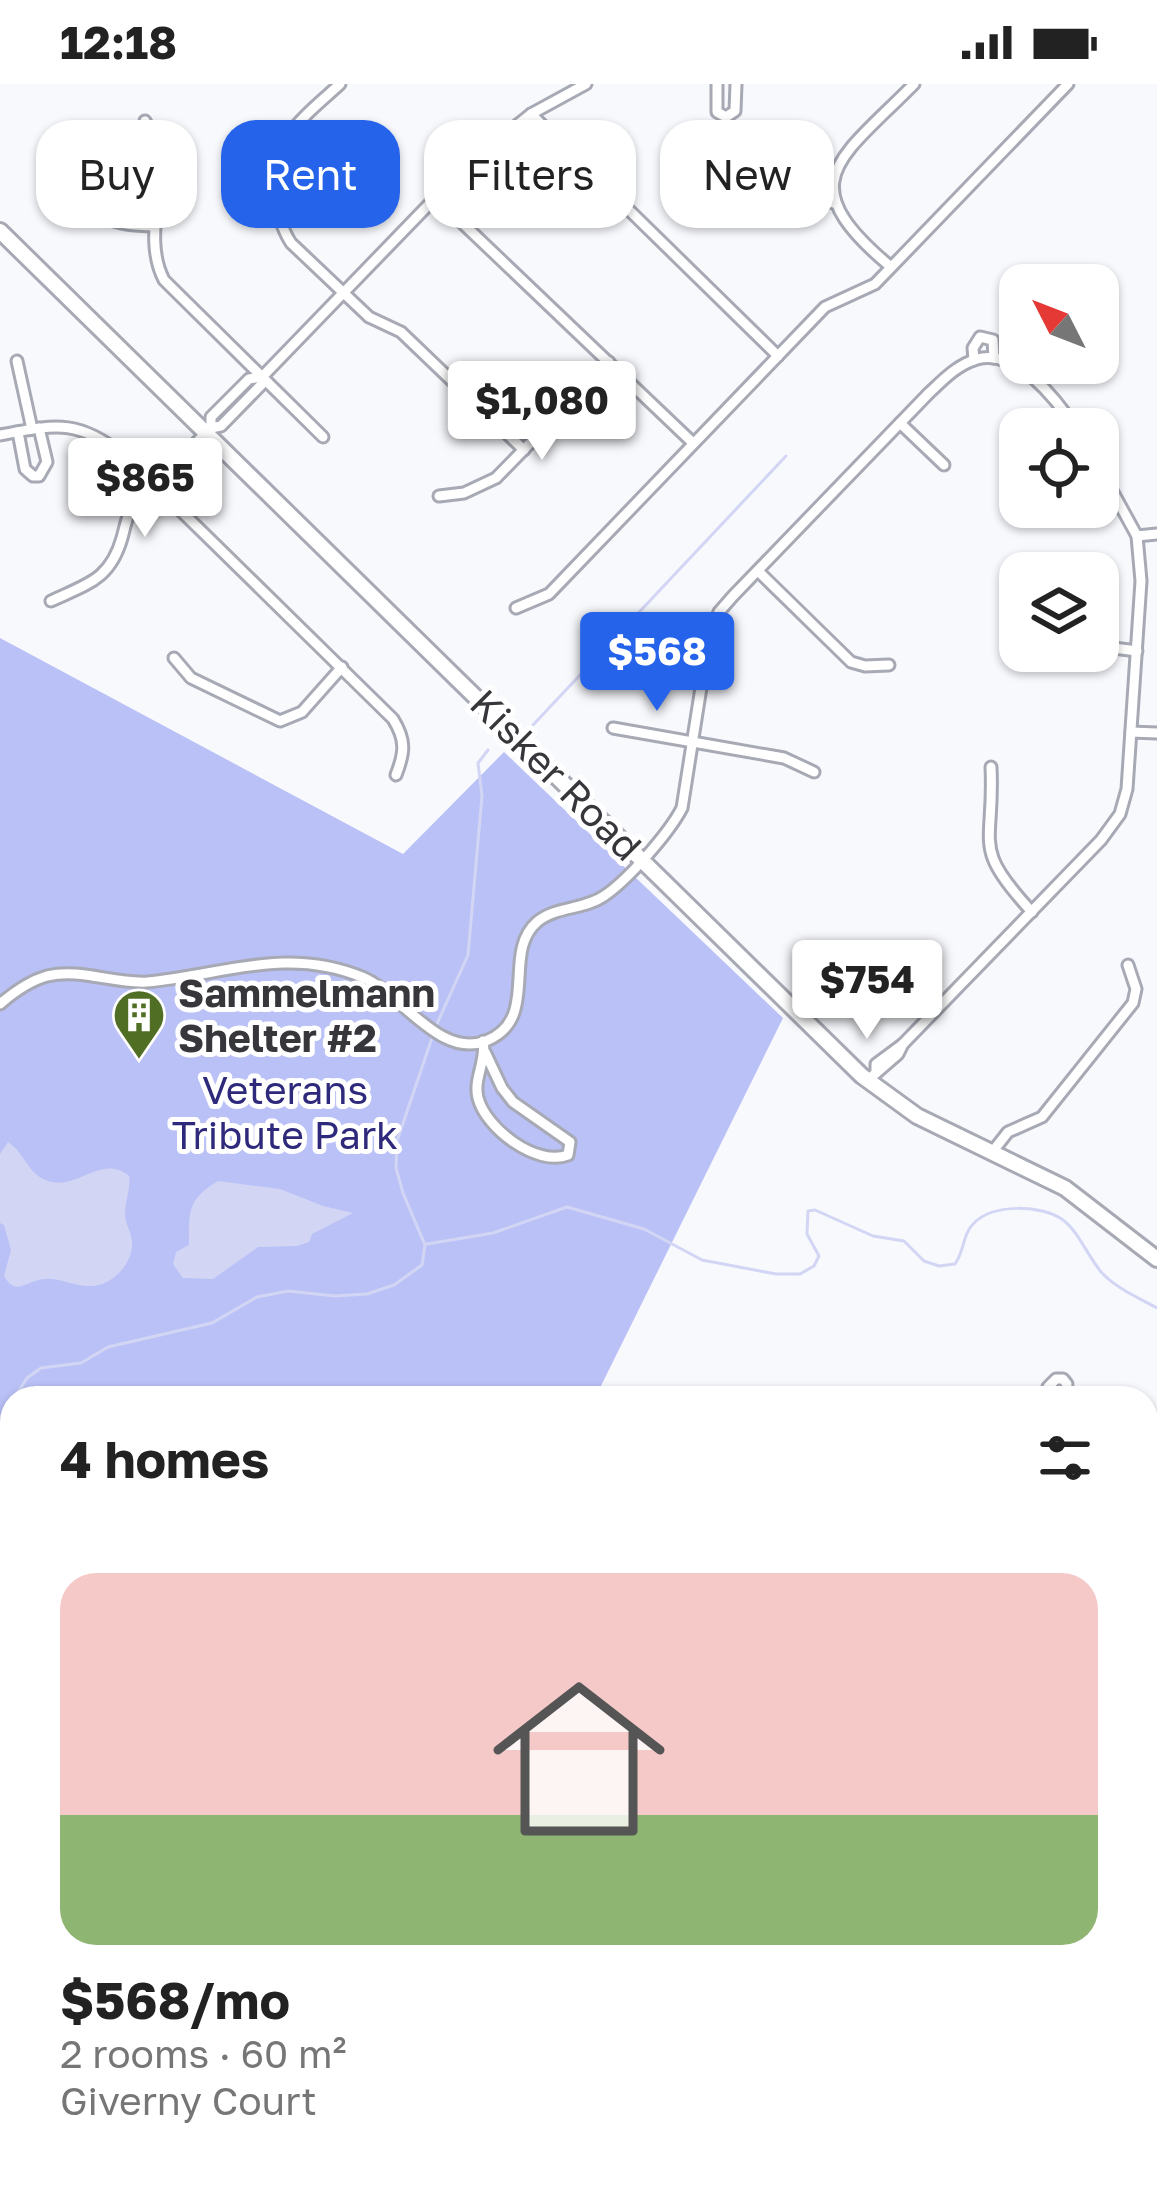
<!DOCTYPE html>
<meta charset="utf-8">
<style>
:root{--surface:#fff;--page:#f2f2f2;--text:#222;--muted:#767676;--line:#e0e0e0;--accent:#2563eb}
body{margin:0;font-family:"Golos Text",sans-serif;background:var(--page);color:var(--text);height:100vh;display:flex;flex-direction:column;font-size:45px;white-space:nowrap}
*{box-sizing:border-box;margin:0}
p{font-size:39px;color:var(--muted)}
.icon{flex:none;width:66px;height:66px;fill:none;stroke:currentColor;stroke-width:2;stroke-linecap:round;stroke-linejoin:round}
.map{position:relative;flex:1;overflow:hidden}
.panel{position:absolute;left:0px;top:1302px;width:1158px;height:807px;display:flex;flex-direction:column;background:var(--surface);border-radius:36px 36px 0 0;box-shadow:0 3px 9px #0004}
.panel>*{flex:none}
.hud{position:absolute;left:36px;top:36px;width:1086px;height:108px;display:flex;gap:24px}
.needle{width:78px;rotate:312deg}
.fabs{position:absolute;left:999px;top:180px;display:grid;gap:24px}
.fabs a{display:grid;place-items:center;width:120px;height:120px;border-radius:24px;background:var(--surface);box-shadow:0 3px 9px #0004;font-size:60px}
.price{position:absolute;translate:-50% -102px;padding:0 27px;border-radius:12px;background:#fff;color:#222;font-size:39px;line-height:78px;filter:drop-shadow(0 3px 6px #0008)}
.price::after{content:'';position:absolute;left:50%;top:72px;width:36px;height:27px;margin-left:-18px;background:inherit;clip-path:polygon(0 0,100% 0,50% 100%)}
.price.selected{background:var(--accent);color:#fff}
ul{padding:0;list-style:none}
li{display:grid;align-content:center;gap:24px;height:636px;padding:0 60px}
li+li{border-top:3px solid var(--line)}
li span{display:grid;place-items:center;height:372px;border-radius:36px;color:#555}
li>.icon{margin-inline-start:auto}
span .icon{width:216px;height:216px;fill:#fffc;stroke-width:1}
li b{font-size:51px}
h2{display:flex;justify-content:space-between;align-items:center;height:144px;padding:0 60px;font-size:51px}
.tag{padding:0 42px;border-radius:36px;background:var(--surface);box-shadow:0 3px 9px #0004;font-size:42px;line-height:108px}
.tag.selected{background:var(--accent);color:#fff}
.status{display:flex;justify-content:space-between;align-items:center;height:84px;padding:0 60px;background:var(--surface);direction:ltr}
.status svg{height:33px;fill:currentColor}
.map>svg:first-child{display:block}
</style>
<div class="status"><b>12:18</b><svg viewBox="0 0 49 12"><path d="M0 12V9h3v3zM5 12V6h3v6zM10 12V3h3v9zM15 12V0h3v12zM26 1h20v11H26zM47 4h2v5h-2z"/></svg></div>
<div class="map">
<svg width="1157" height="2108" viewBox="0 0 1157 2108">
<rect width="100%" height="100%" fill="#f8f9fd"/>
<g fill="#bac1f6">
<path d="M0 554 403 770 504 668 783 934 595 1314H12V1624L0 1618Z"/>
<path d="M1146 1903 1157 1943V2108H969L949 2097H1146Z"/>
<path d="M512 2097H762L770 2108H514Z"/>
</g>
<g fill="#d2d6f4">
<path d="M8 1058C25 1069 27 1090 48 1097 77 1107 102 1069 129 1092 131 1105 125 1116 125 1130 125 1140 131 1147 132 1157 134 1179 112 1202 91 1202 75 1203 60 1193 44 1195 25 1197 16 1213 4 1192L11 1166 4 1141 0 1139V1070Z"/>
<path d="M218 1097 280 1105 323 1122 353 1129 312 1150 309 1158 297 1162 258 1163 213 1195 183 1194 173 1180 176 1168 189 1161C189 1127 187 1116 218 1097Z"/>
</g>
<g fill="none" stroke-linecap="round" stroke-linejoin="round">
<g stroke="#d2d6f4" stroke-width="3">
<path d="M533 641 786 372"/>
<path d="M436 942 468 871 482 712 478 679 488 666"/>
<path d="M427 1160 493 1149 567 1123 644 1145 702 1176 776 1190H800L814 1182 819 1172 807 1150 808 1127 815 1126 873 1152 904 1157 924 1177 939 1182 955 1180C965 1166 962 1151 974 1139 993 1120 1041 1120 1063 1136 1079 1148 1088 1173 1102 1189 1116 1204 1139 1214 1157 1224"/>
<path d="M14 1314 27 1294 41 1284 81 1279 108 1263 212 1239 257 1213 288 1207 335 1212 367 1210 394 1201 422 1181 425 1161 403 1109 396 1084 397 1057 433 951"/>
<path d="M0 1335 12 1318"/>
<path d="M0 1394 12 1388"/>
<path d="M0 1465 12 1459"/>
<path d="M12 1524V1530"/>
<path d="M883 2101 891 2097"/>
</g>
<g stroke="#a7a9b4" stroke-width="15">
<g id="minor">
<path d="M340 0C324 15 304 30 291 48 270 77 272 130 291 159L369 233 401 248 524 366"/>
<path d="M717 1V28L726 33 735 27 736 0"/>
<path d="M531 30 778 272"/>
<path d="M145 37C178 84 138 146 164 196L323 353"/>
<path d="M834 95 819 98 813 106 820 116 834 119"/>
<path d="M72 100C100 136 109 141 155 142"/>
<path d="M435 113 693 359"/>
<path d="M891 183C789 98 839 76 914 0"/>
<path d="M974 276 973 264 980 253 993 256 994 274"/>
<path d="M17 277 32 345"/>
<path d="M900 339 944 381"/>
<path d="M211 344V333L249 295 262 293"/>
<path d="M18 348 25 385 33 392H39L47 378 39 344"/>
<path d="M0 351C58 340 77 335 126 373L393 635C406 656 405 668 396 691"/>
<path d="M439 412 464 409 496 394 609 278"/>
<path d="M1137 452 1157 450"/>
<path d="M758 487 851 578 865 582 889 581"/>
<path d="M51 517C87 500 110 496 122 454 126 440 127 429 136 418L211 344 221 342 262 300V293L468 80 531 30 586 0"/>
<path d="M516 524 549 510 825 223 875 200 1068 0"/>
<path d="M1098 562 1137 567"/>
<path d="M174 574 191 594 280 637 302 628 342 583"/>
<path d="M613 644 784 674 814 688"/>
<path d="M1131 648 1157 649"/>
<path d="M991 683C995 763 970 761 1032 828"/>
<path d="M0 920C14 908 29 897 47 892 81 884 113 900 147 898 223 891 286 862 362 893 401 909 439 975 486 957 541 935 501 869 537 838 556 822 584 826 604 812 628 796 669 749 682 724L709 553 719 528 733 512 929 309C944 295 957 281 977 275 1017 264 1057 316 1076 345"/>
<path d="M483 957C487 976 473 995 478 1014 486 1045 537 1083 568 1071L570 1058 513 1018 502 1004 485 968"/>
<path d="M876 988V980L903 960"/>
<path d="M868 996 898 970 903 960 1101 756 1120 730 1127 705 1141 497 1137 452 1098 381"/>
<path d="M993 1067 1008 1048 1042 1033 1133 919 1136 905 1128 881"/>
<path d="M1052 1314 1048 1303 1056 1295H1063L1067 1300 1065 1314"/>
<path d="M1146 1710 1157 1720"/>
<path d="M0 1752 12 1758"/>
<path d="M0 1871 12 1882"/>
<path d="M354 2097V2108"/>
<path d="M842 2097 852 2108"/>
<path d="M9 2108 12 2082"/>
<path d="M124 2108 125 2097"/>
</g>
</g>
<g stroke="#a7a9b4" stroke-width="20">
<g id="secondary">
<path d="M0 147 862 992 917 1032 1065 1104 1157 1175"/>
<path d="M0 1422 12 1423"/>
<path d="M1146 1565 1157 1570"/>
</g>
</g>
<use href="#minor" stroke="#fff" stroke-width="9"/>
<use href="#secondary" stroke="#fff" stroke-width="14"/>
</g>
<defs>
<g id="building-pin" transform="scale(2.7)"><path d="M0 17L-7.5 6A9.5 9.5 0 1 1 7.5 6Z" fill="#506f25" stroke="#fff"/><path d="M-4-6H4V6H1V3H-1V6H-4ZM-2.5-4.3h1.7v1.8h-1.7ZM.8-4.3h1.7v1.8H.8ZM-2.5-1h1.7V.8h-1.7ZM.8-1h1.7V.8H.8Z" fill="#fff"/></g>
</defs>
<g fill-rule="evenodd">
<use href="#building-pin" x="139" y="931"/>
</g>
<g text-anchor="middle" stroke-width="10" stroke-linejoin="round" paint-order="stroke">
<g font-size="39" fill="#36363b" stroke="#fff">
<text transform="translate(556 691) rotate(45)" y="14">Kisker Road</text>
</g>
<g font-size="39" font-weight="bold" fill="#36363b" stroke="#fff" text-anchor="start">
<text x="178" y="923">Sammelmann<tspan x="178" dy="45">Shelter #2</tspan></text>
</g>
<g font-size="39" fill="#2e297b" stroke="#fff">
<text x="285" y="1020">Veterans<tspan x="285" dy="45">Tribute Park</tspan></text>
</g>
</g>
</svg>
<div class="fabs">
<a><svg class="needle" viewBox="-14 -14 28 28"><path d="M0-13l5 13h-10z" fill="#e53935"/><path d="M0 13l5-13h-10z" fill="#767676"/></svg></a>
<a><svg class="icon" aria-label="locate" viewBox="0 0 24 24"><circle cx="12" cy="12" r="6"/><path d="M12 2v4M12 18v4M2 12h4M18 12h4"/></svg></a>
<a><svg class="icon" aria-label="layers" viewBox="0 0 24 24"><path d="M12 4l9 5-9 5-9-5zM3 14l9 5 9-5"/></svg></a>
</div>
<b class="price" style="left:542px;top:379px">$1,080</b>
<b class="price" style="left:145px;top:456px">$865</b>
<b class="price selected" style="left:657px;top:630px">$568</b>
<b class="price" style="left:867px;top:958px">$754</b>
<div class="hud">
<a class="tag">Buy</a>
<a class="tag selected">Rent</a>
<a class="tag">Filters</a>
<a class="tag">New</a>
</div>
<section class="panel">
<h2>4 homes<svg class="icon" aria-label="filters" viewBox="0 0 24 24"><path d="M4 7h16M4 17h16"/><circle cx="9" cy="7" r="2"/><circle cx="15" cy="17" r="2"/></svg></h2>
<ul>
<li><span style="background:linear-gradient(#f6c9c9 65%,#8fb573 0)"><svg class="icon" aria-label="home" viewBox="0 0 24 24"><path d="M3 11l9-7 9 7M6 9v11h12V9"/></svg></span><div><b>$568/mo</b><p>2 rooms · 60 m²</p><p>Giverny Court</p></div></li>
</ul>
</section>
</div>
